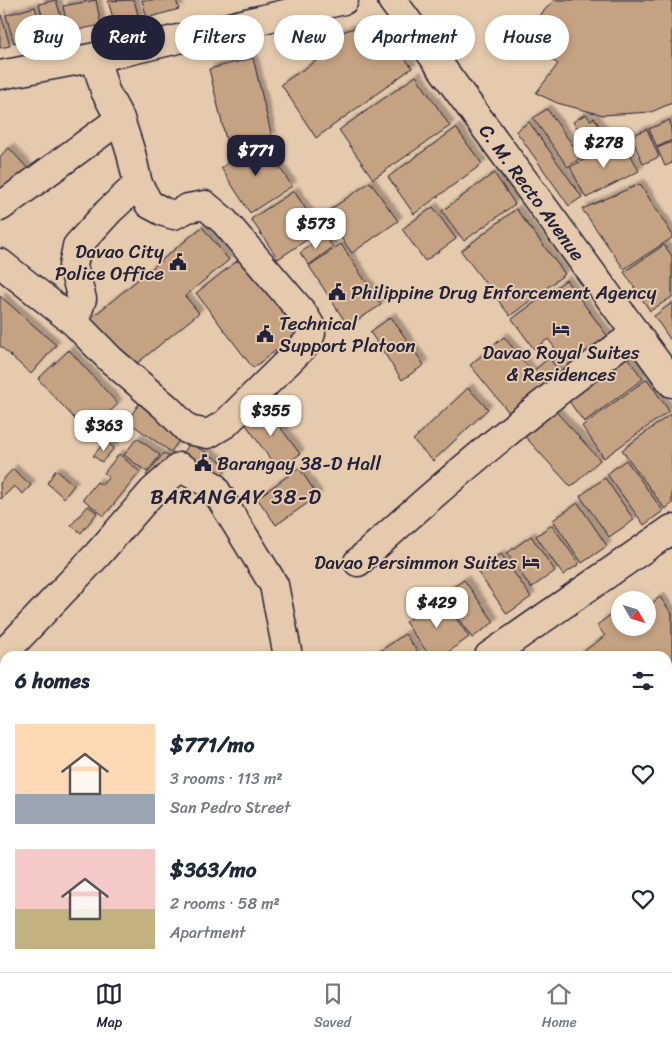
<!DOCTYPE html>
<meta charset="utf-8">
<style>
:root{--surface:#fff;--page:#f6f6f7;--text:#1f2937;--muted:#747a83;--line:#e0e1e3;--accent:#22223b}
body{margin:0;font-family:Sriracha,sans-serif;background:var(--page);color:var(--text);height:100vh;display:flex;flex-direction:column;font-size:19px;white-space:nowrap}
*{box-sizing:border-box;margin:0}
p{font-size:16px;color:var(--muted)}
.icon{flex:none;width:28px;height:28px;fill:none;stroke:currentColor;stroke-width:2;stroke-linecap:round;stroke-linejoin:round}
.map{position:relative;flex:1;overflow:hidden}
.details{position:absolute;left:0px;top:651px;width:672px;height:321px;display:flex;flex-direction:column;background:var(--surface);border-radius:15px 15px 0 0;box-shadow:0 2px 8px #0003}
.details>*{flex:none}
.banner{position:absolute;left:15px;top:15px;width:642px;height:45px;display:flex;gap:10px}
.needle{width:32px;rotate:129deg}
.tools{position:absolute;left:611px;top:591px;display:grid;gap:10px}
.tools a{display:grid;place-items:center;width:45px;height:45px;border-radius:50%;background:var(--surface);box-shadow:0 2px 8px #0003;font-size:25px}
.price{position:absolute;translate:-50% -42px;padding:0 11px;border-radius:10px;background:#fff;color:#222;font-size:16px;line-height:32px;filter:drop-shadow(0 1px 2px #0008)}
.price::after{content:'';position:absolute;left:50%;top:30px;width:15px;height:11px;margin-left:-8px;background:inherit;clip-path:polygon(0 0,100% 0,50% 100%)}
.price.on{background:var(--accent);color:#fff}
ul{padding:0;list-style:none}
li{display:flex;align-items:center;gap:15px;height:125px;padding:0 15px}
li span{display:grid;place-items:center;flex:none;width:140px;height:100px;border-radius:0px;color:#555}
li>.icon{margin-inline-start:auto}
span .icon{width:60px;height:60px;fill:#fffc;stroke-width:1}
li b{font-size:21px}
h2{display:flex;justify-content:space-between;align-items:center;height:60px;padding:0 15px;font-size:21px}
.chip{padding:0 18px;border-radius:22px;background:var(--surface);box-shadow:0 2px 8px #0003;font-size:18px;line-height:45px}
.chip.on{background:var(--accent);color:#fff}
.menu{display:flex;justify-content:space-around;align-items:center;height:70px;border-top:1px solid var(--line);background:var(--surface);font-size:14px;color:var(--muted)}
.menu a{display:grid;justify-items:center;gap:2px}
.menu .on{color:var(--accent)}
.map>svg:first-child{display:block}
</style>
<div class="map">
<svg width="672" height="972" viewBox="0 0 672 972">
<defs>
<filter id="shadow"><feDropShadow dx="4.5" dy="-4.5" stdDeviation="1" flood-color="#0004"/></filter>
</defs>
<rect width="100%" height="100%" fill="#e5caad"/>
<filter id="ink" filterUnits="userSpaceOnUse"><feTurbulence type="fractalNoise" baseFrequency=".02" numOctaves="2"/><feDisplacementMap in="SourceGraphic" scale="10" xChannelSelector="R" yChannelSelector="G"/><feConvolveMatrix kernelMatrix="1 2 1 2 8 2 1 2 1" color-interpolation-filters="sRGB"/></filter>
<g filter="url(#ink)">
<g fill="#c5a282" stroke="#22223b" filter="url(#shadow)">
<path d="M56 0 65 30 47 35 39 4Z"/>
<path d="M96 0 101 25 68 32 63 6Z"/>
<path d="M134 0 139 19 115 25 108 1Z"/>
<path d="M142 0H176L179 9 147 18Z"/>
<path d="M554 0H672V103L651 112 603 115 557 103 536 93 558 64 522 40 533 23Z"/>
<path d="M35 7 43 35 14 43 6 15Z"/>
<path d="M1 14 10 46 0 48V15Z"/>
<path d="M369 23 385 30 412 68 316 138 281 84 330 52 322 39Z"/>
<path d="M253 58 272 137 228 148 209 69Z"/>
<path d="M416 76 450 126 373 179 339 130Z"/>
<path d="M547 109 581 157 568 167 533 118Z"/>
<path d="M586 114 590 120 594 118 607 138 591 148 573 122Z"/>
<path d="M670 120 672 140 657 147 649 129Z"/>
<path d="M529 122 582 197 569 206 516 131Z"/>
<path d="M456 128 482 164 414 214 388 177Z"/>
<path d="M647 129 659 157 643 164 631 136Z"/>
<path d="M623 140 639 171 586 198 570 167Z"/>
<path d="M262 141 292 186 250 213 221 168Z"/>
<path d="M672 142V163L665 166 657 148Z"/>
<path d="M9 148 30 171 0 197V156Z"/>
<path d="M494 173 515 204 464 241 442 211Z"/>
<path d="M370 182 398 221 352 253 324 214Z"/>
<path d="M640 184 672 234V238L624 269 582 209Z"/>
<path d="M294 191 320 231 278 259 251 219Z"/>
<path d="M433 207 456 239 425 261 402 229Z"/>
<path d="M516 209 565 274 510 316 461 251Z"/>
<path d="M202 227 229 260 185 296 199 313 130 369 90 319Z"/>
<path d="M324 235 333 247 309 265 300 253Z"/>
<path d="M341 244 381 305 348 326 309 266Z"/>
<path d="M664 245 672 256V297L650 311 624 272Z"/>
<path d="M245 255 302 330 253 368 196 293Z"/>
<path d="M566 280 612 342 572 371 548 339 534 349 512 319Z"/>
<path d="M0 296 56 345 31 374 0 346Z"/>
<path d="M672 303V342L654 316Z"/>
<path d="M391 317 424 365 402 380 370 332Z"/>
<path d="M504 337 532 372 549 358 565 379 515 420 470 365Z"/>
<path d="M69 350 118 404 87 432 38 379Z"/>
<path d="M622 350 643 379 584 422 563 393Z"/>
<path d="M647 379 669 411 604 458 582 426Z"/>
<path d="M468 388 488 409 433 461 413 440Z"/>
<path d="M548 403 600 460 571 487 519 430Z"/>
<path d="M139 404 183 434 171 452 127 421Z"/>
<path d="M263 404 300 454 278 470 242 419Z"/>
<path d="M672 413V504L665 509 622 450Z"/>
<path d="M137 438 160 455 147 472 124 455Z"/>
<path d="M105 441 114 448 102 462 93 456Z"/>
<path d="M190 443 228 466 217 483 179 460Z"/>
<path d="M164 453 175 461 157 484 146 475Z"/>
<path d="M119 454 140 472 104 516 83 499 97 482 102 485 109 477 104 473Z"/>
<path d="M626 460 663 511 644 525 607 474Z"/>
<path d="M299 468 318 496 276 525 257 498Z"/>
<path d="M13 469 31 485 23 494 14 486 1 499 0 483Z"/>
<path d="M56 470 74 485 64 498 47 483Z"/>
<path d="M605 478 634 520 609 537 580 496Z"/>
<path d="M578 503 607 546 582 563 553 520Z"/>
<path d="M88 506 97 513 81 533 71 525Z"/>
<path d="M552 525 579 564 563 575 536 536Z"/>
<path d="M531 536 555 571 531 588 507 553Z"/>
<path d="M501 554 531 597 507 614 477 571Z"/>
<path d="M464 580 494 622 472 638 442 595Z"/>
<path d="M441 597 469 637 443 656H430L405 622Z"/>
<path d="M660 597 672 614V694L668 697V656H577L605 636 597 625 620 608V628H648V606Z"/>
<path d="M405 634 421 656H373Z"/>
<path d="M672 770V791L668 785V774Z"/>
<rect x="0" y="774" width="5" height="26"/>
<path d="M668 789 672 795V823L668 827Z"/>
<rect x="0" y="802" width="5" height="52"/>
<rect x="0" y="861" width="5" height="33"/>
<path d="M5 899V934H0V900Z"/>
<path d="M672 903V942L668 936V906Z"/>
<path d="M0 941H5V968H35V972H0Z"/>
<rect x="38" y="968" width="31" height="4"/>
<rect x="70" y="968" width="36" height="4"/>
<rect x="109" y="968" width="34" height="4"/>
<path d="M295 968H416L409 972H290Z"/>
<path d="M442 968H487L489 972H445Z"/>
<path d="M546 968H582L575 972H549Z"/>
<path d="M588 968H602L605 972H581Z"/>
</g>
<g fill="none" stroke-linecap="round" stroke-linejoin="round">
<g stroke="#22223b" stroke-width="31">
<g id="minor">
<path d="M95 57 105 91 120 119 131 153 138 184 149 204 164 212 174 215 188 208 205 205 224 221 302 312 310 325 311 333 308 342 225 424 208 434 188 430 167 408 110 359 74 322 82 299 73 266 77 246 109 211 138 184"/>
<path d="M0 207 120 119"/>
<path d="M0 263 74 322"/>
<path d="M358 562C447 480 538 404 636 333"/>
<path d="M489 656 672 529"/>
<path d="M0 657 98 554 153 491 180 467 213 486 274 585 288 656"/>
<path d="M0 755 5 754"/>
<path d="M424 968 425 972"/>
<path d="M516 968 519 972"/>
<path d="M153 972V968"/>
</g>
</g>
<g stroke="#22223b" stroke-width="31">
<g id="major">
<path id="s1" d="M392 0 672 383"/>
<path d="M0 75 123 52 344 0"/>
</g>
</g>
<use href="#minor" stroke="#e5caad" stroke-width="28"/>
<use href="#major" stroke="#e5caad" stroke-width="28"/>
</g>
</g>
<defs>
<g id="civic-bare" transform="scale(1.35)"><path d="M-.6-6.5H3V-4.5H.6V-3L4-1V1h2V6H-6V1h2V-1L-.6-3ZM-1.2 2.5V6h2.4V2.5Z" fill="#22223b" stroke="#e5caad" stroke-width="2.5" paint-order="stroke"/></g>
<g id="hotel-bare" transform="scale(1.35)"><path d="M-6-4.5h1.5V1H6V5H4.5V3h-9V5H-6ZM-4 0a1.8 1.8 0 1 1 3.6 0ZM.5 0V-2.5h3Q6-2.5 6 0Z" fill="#22223b" stroke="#e5caad" stroke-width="2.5" paint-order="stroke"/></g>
</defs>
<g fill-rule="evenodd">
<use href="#civic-bare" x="178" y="262"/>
<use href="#civic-bare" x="337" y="292"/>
<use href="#hotel-bare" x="561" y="329"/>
<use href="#civic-bare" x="265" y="334"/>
<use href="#civic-bare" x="203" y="463"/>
<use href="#hotel-bare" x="531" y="562"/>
</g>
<g text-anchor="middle" stroke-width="4" stroke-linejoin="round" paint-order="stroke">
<g font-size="19" fill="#22223b" stroke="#e5caad">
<text dy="7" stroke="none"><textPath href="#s1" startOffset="238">C. M. Recto Avenue</textPath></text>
</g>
<g font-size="19" fill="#22223b" stroke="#e5caad" text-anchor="start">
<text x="164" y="258" text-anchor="end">Davao City<tspan x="164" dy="22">Police Office</tspan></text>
<text x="351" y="299">Philippine Drug Enforcement Agency</text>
<text x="279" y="330">Technical<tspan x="279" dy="22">Support Platoon</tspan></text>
<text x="561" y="359" text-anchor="middle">Davao Royal Suites<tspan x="561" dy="22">&amp; Residences</tspan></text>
<text x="217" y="470">Barangay 38-D Hall</text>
<text x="517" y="569" text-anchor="end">Davao Persimmon Suites</text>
</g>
<g font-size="21" letter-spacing="1" fill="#22223b" stroke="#e5caad">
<text x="236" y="504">BARANGAY 38-D</text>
</g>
</g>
</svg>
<div class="tools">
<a><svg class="needle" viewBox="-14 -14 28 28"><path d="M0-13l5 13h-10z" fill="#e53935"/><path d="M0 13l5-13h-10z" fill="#747a83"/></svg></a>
</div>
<b class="price" style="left:604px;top:169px">$278</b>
<b class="price on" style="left:256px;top:177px">$771</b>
<b class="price" style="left:316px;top:250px">$573</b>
<b class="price" style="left:271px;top:437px">$355</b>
<b class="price" style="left:104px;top:452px">$363</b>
<b class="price" style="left:437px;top:629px">$429</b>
<div class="banner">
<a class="chip">Buy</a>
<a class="chip on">Rent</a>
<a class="chip">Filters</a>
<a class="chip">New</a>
<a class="chip">Apartment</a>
<a class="chip">House</a>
</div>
<section class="details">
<h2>6 homes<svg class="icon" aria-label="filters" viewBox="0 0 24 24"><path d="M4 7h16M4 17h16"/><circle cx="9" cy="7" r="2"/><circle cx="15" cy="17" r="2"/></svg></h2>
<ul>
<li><span style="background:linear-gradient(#ffd9b3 70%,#9aa5b1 0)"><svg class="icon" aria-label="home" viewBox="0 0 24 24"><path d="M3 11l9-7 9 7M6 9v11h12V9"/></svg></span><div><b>$771/mo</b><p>3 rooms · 113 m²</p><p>San Pedro Street</p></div><svg class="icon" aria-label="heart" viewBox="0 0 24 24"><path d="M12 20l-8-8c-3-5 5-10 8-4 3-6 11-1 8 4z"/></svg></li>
<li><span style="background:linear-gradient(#f6c9c9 60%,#c2b280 0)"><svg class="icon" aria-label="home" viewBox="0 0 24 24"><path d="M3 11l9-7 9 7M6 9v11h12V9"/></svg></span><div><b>$363/mo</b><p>2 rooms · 58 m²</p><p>Apartment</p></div><svg class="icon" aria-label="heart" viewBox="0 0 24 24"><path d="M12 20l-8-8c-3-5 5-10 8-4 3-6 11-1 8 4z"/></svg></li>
</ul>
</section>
</div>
<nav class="menu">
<a class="on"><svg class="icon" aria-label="map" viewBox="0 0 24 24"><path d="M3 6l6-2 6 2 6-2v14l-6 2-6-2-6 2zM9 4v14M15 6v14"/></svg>Map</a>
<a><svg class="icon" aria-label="saved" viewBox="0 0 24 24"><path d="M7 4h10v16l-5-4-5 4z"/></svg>Saved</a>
<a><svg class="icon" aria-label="home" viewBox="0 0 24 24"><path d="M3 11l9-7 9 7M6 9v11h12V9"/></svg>Home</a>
</nav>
